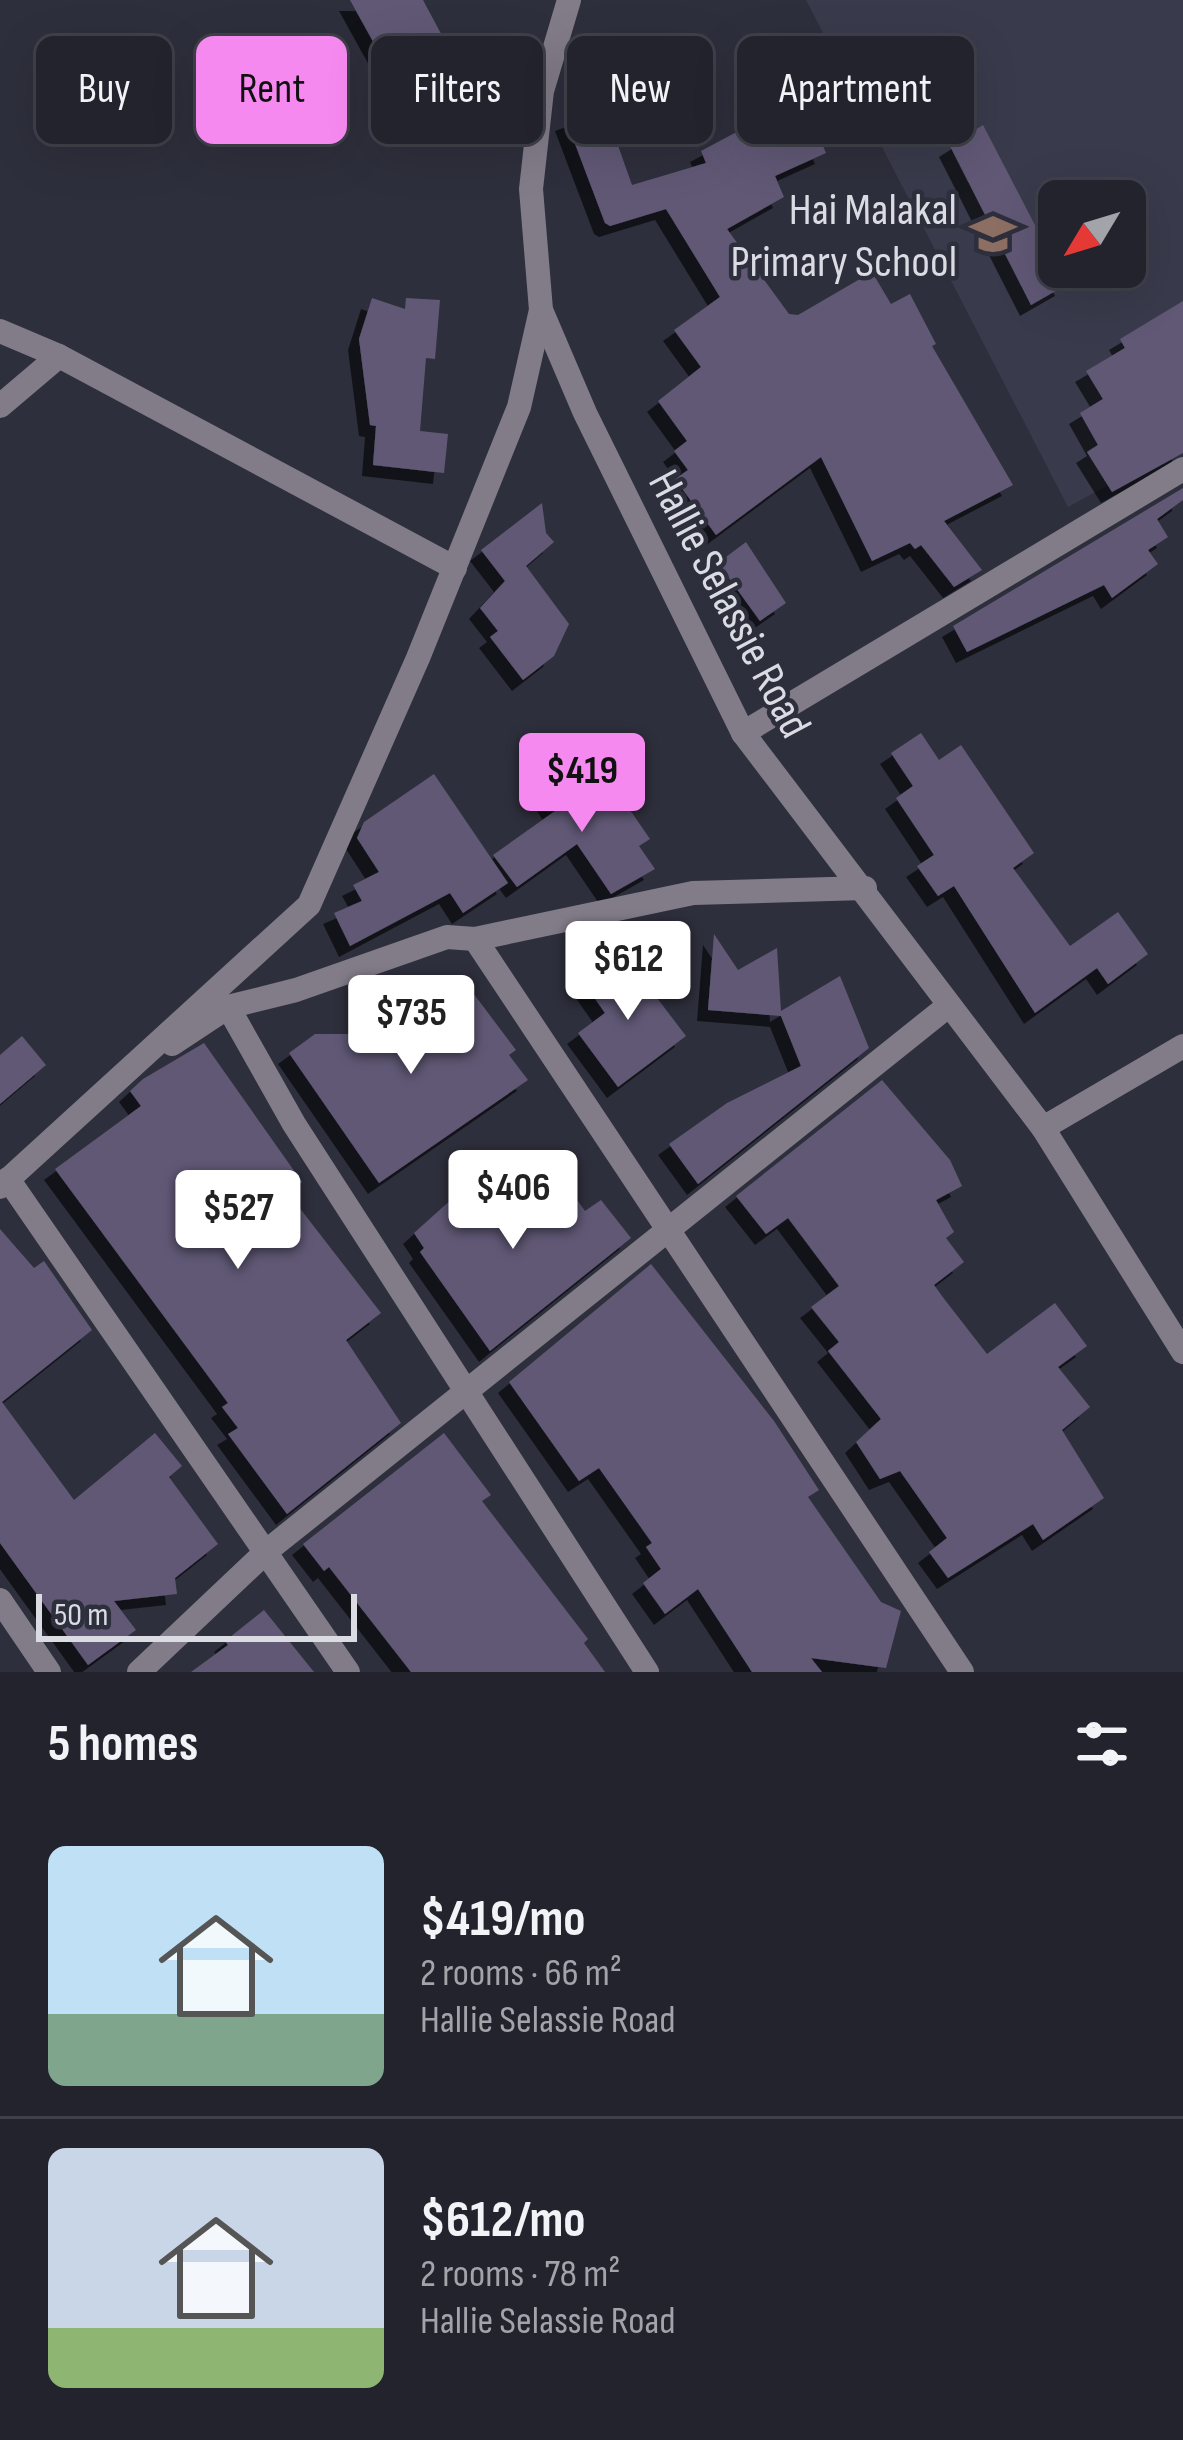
<!DOCTYPE html>
<meta charset="utf-8">
<style>
:root{--surface:#22232d;--page:#2e2f39;--text:#f1f3f6;--muted:#a2a4aa;--line:#3f4049;--accent:#f589ef}
body{margin:0;font-family:"Sofia Sans Condensed",sans-serif;background:var(--page);color:var(--text);height:100vh;display:flex;flex-direction:column;font-size:45px;white-space:nowrap}
*{box-sizing:border-box;margin:0}
p{font-size:39px;color:var(--muted)}
.icon{flex:none;width:66px;height:66px;fill:none;stroke:currentColor;stroke-width:2;stroke-linecap:round;stroke-linejoin:round}
.map{position:relative;height:1672px;overflow:hidden}
.drawer{display:flex;flex-direction:column;background:var(--surface);flex:1}
.drawer>*{flex:none}
.guide{position:absolute;left:36px;top:36px;width:1113px;height:108px;display:flex;gap:24px}
.needle{width:78px;rotate:232deg}
.fabs{position:absolute;left:1038px;top:180px;display:grid;gap:24px}
.fabs a{display:grid;place-items:center;width:108px;height:108px;border-radius:18px;background:var(--surface);box-shadow:0 12px 48px #0002,0 0 0 3px var(--line);font-size:60px}
.scale{position:absolute;left:36px;bottom:30px;width:321px;box-sizing:border-box;padding-left:12px;border:6px solid #dadbe3;border-top:0;font-size:33px;line-height:42px;white-space:nowrap;color:#dadbe3;-webkit-text-stroke:9px #2e2f3c;paint-order:stroke}
.price{position:absolute;translate:-50% -102px;padding:0 27px;border-radius:12px;background:#fff;color:#222;font-size:39px;line-height:78px;filter:drop-shadow(0 3px 6px #0008)}
.price::after{content:'';position:absolute;left:50%;top:72px;width:36px;height:27px;margin-left:-18px;background:inherit;clip-path:polygon(0 0,100% 0,50% 100%)}
.price.active{background:var(--accent);color:#111}
ul{padding:0;list-style:none}
li{display:flex;align-items:center;gap:36px;height:300px;padding:0 48px}
li+li{border-top:3px solid var(--line)}
li span{display:grid;place-items:center;flex:none;width:336px;height:240px;border-radius:18px;color:#555}
li>.icon{margin-inline-start:auto}
span .icon{width:144px;height:144px;fill:#fffc;stroke-width:1}
li b{font-size:51px}
h2{display:flex;justify-content:space-between;align-items:center;height:144px;padding:0 48px;font-size:51px}
.pill{padding:0 42px;border-radius:18px;background:var(--surface);box-shadow:0 12px 48px #0002,0 0 0 3px var(--line);font-size:42px;line-height:108px}
.pill.active{background:var(--accent);color:#111}
.map>svg:first-child{display:block}
</style>
<div class="map">
<svg width="1183" height="1672" viewBox="0 0 1183 1672">
<defs>
<filter id="shadow"><feDropShadow dx="-11" dy="11" stdDeviation="0" flood-color="#0009"/></filter>
</defs>
<rect width="100%" height="100%" fill="#2e2f3c"/>
<path fill="#393b4c" fill-rule="evenodd" d="M806 0H1183V444L1068 507ZM1059 201H1125V267H1059Z"/>
<g fill="#615874" filter="url(#shadow)">
<path d="M350 0H423L446 43 391 74Z"/>
<path d="M802 97 826 153 775 176 784 197 727 229 789 314 798 315 872 272 891 304 910 294 936 344 932 346 1013 485 944 521 982 570 954 587 921 545 915 549 910 543 872 561 821 457 716 535 675 479 688 470 674 451 687 441 658 401 701 367 674 330 720 297 666 209 610 226 605 223 566 120 604 106 632 185 706 163 701 151Z"/>
<path d="M983 125 1066 285 1031 305 950 146Z"/>
<path d="M372 298 405 309 406 298 440 300 435 359 426 358 420 431 448 434 444 473 373 465 376 426 370 425 359 339Z"/>
<path d="M1183 301V453L1112 492 1087 452 1098 445 1080 413 1103 399 1086 371 1125 348 1120 339Z"/>
<path d="M1183 488V500L1157 519 1168 537 1148 550 1158 564 1112 598 1104 585 967 652 953 626Z"/>
<path d="M542 503 546 533 554 542 526 566 569 624 554 656 523 680 490 637 498 631 480 608 505 581 481 550Z"/>
<path d="M746 542 786 603 760 621 718 563Z"/>
<path d="M921 733 939 760 961 745 1034 853 1013 868 1070 946 1118 912 1148 954 1108 984 1097 968 1035 1013 954 886 938 896 917 866 934 855 896 798 913 786 891 753Z"/>
<path d="M587 765 607 794H619L650 839 639 846 655 869 611 894 577 844 517 887 493 855 555 811 544 794Z"/>
<path d="M434 774 508 883 463 913 450 893 350 946 334 913 362 901 353 885 379 872 357 838 364 822Z"/>
<path d="M714 934 738 970 777 948 781 1011 840 976 869 1048 698 1184 669 1144 727 1103 801 1066 781 1016 708 1010Z"/>
<path d="M625 956 686 1036 618 1087 578 1033 605 1013 586 986Z"/>
<path d="M464 981 516 1050 509 1055 528 1080 379 1183 289 1053 315 1034H362L359 1017 433 1005Z"/>
<path d="M22 1036 46 1065 0 1104V1055Z"/>
<path d="M204 1043 302 1182 288 1193 381 1313 346 1340 401 1423 287 1514 228 1434 238 1428 222 1407 228 1403 55 1169 141 1106 130 1091 143 1079Z"/>
<path d="M882 1080 950 1160 962 1186 936 1200 954 1232 946 1238 964 1262 934 1285 945 1300 987 1354 1055 1303 1087 1346 1058 1367 1090 1407 1062 1430 1104 1498 1043 1540 1033 1524 948 1578 929 1552 947 1538 900 1471 880 1479 856 1442 881 1419 828 1351 839 1342 811 1307 839 1286 788 1218 766 1234 736 1196Z"/>
<path d="M493 1162 535 1219 572 1193 585 1211 601 1200 631 1238 490 1351 420 1252 424 1248 414 1233Z"/>
<path d="M0 1229 34 1268 44 1261 92 1330 2 1402 74 1500 155 1433 182 1466 169 1477 218 1544 175 1578 177 1594 114 1601 136 1630 88 1665 0 1543Z"/>
<path d="M651 1264 774 1421 819 1490 808 1497 881 1602 901 1611 886 1668 811 1658 822 1672H752L698 1589 665 1614 643 1583 661 1569 646 1547 652 1543 599 1468 579 1481 509 1382Z"/>
<path d="M444 1433 491 1495 482 1501 588 1639 584 1643 605 1672H411L329 1567 324 1571 303 1544Z"/>
<path d="M264 1610 314 1672H191L228 1645 225 1641Z"/>
</g>
<g fill="none" stroke-linecap="round" stroke-linejoin="round">
<g stroke="#827c89" stroke-width="24">
<path d="M569 0 542 91 531 189 541 310 585 413 743 733 1043 1128 1183 1352"/>
<path d="M0 331 59 356 0 406"/>
<path d="M59 356 455 568"/>
<path d="M743 733 1183 469"/>
<path d="M475 939 962 1672"/>
<path d="M228 1007 294 1124 647 1672"/>
<path d="M172 1044 228 1007 296 990 447 937 475 939 693 893 865 888"/>
<path d="M1043 1128 1183 1046"/>
<path d="M8 1179 348 1672"/>
<path d="M0 1187 309 905 418 658 519 407 541 310"/>
<path d="M0 1600 49 1672"/>
<path d="M139 1672 268 1550 948 1006"/>
</g>
</g>
<defs>
<g id="school-bare" transform="scale(3.6)"><path d="M0-5L7-2L0 1L-7-2ZM-4 1L0 2.5L4 1V4Q0 6-4 4Z" fill="#8d6e63" stroke="#2e2f3c" stroke-width="2.5" paint-order="stroke"/></g>
</defs>
<g fill-rule="evenodd">
<use href="#school-bare" x="993" y="234"/>
</g>
<g text-anchor="middle" stroke-width="9" stroke-linejoin="round" paint-order="stroke">
<g font-size="45" fill="#dadbe3" stroke="#2e2f3c" text-anchor="end">
<text x="957" y="224">Hai Malakal<tspan x="957" dy="52">Primary School</tspan></text>
</g>
<g font-size="45" fill="#dadbe3" stroke="#2e2f3c">
<text transform="translate(731 603) rotate(62)" y="16">Hallie Selassie Road</text>
</g>
</g>
</svg>
<div class="fabs">
<a><svg class="needle" viewBox="-14 -14 28 28"><path d="M0-13l5 13h-10z" fill="#e53935"/><path d="M0 13l5-13h-10z" fill="#a2a4aa"/></svg></a>
</div>
<div class="scale">50 m</div>
<b class="price active" style="left:582px;top:835px">$419</b>
<b class="price" style="left:628px;top:1023px">$612</b>
<b class="price" style="left:411px;top:1077px">$735</b>
<b class="price" style="left:513px;top:1252px">$406</b>
<b class="price" style="left:238px;top:1272px">$527</b>
<div class="guide">
<a class="pill">Buy</a>
<a class="pill active">Rent</a>
<a class="pill">Filters</a>
<a class="pill">New</a>
<a class="pill">Apartment</a>
</div>
</div>
<section class="drawer">
<h2>5 homes<svg class="icon" aria-label="filters" viewBox="0 0 24 24"><path d="M4 7h16M4 17h16"/><circle cx="9" cy="7" r="2"/><circle cx="15" cy="17" r="2"/></svg></h2>
<ul>
<li><span style="background:linear-gradient(#bfe0f5 70%,#7fa58c 0)"><svg class="icon" aria-label="home" viewBox="0 0 24 24"><path d="M3 11l9-7 9 7M6 9v11h12V9"/></svg></span><div><b>$419/mo</b><p>2 rooms · 66 m²</p><p>Hallie Selassie Road</p></div></li>
<li><span style="background:linear-gradient(#c9d6e8 75%,#8fb573 0)"><svg class="icon" aria-label="home" viewBox="0 0 24 24"><path d="M3 11l9-7 9 7M6 9v11h12V9"/></svg></span><div><b>$612/mo</b><p>2 rooms · 78 m²</p><p>Hallie Selassie Road</p></div></li>
</ul>
</section>
